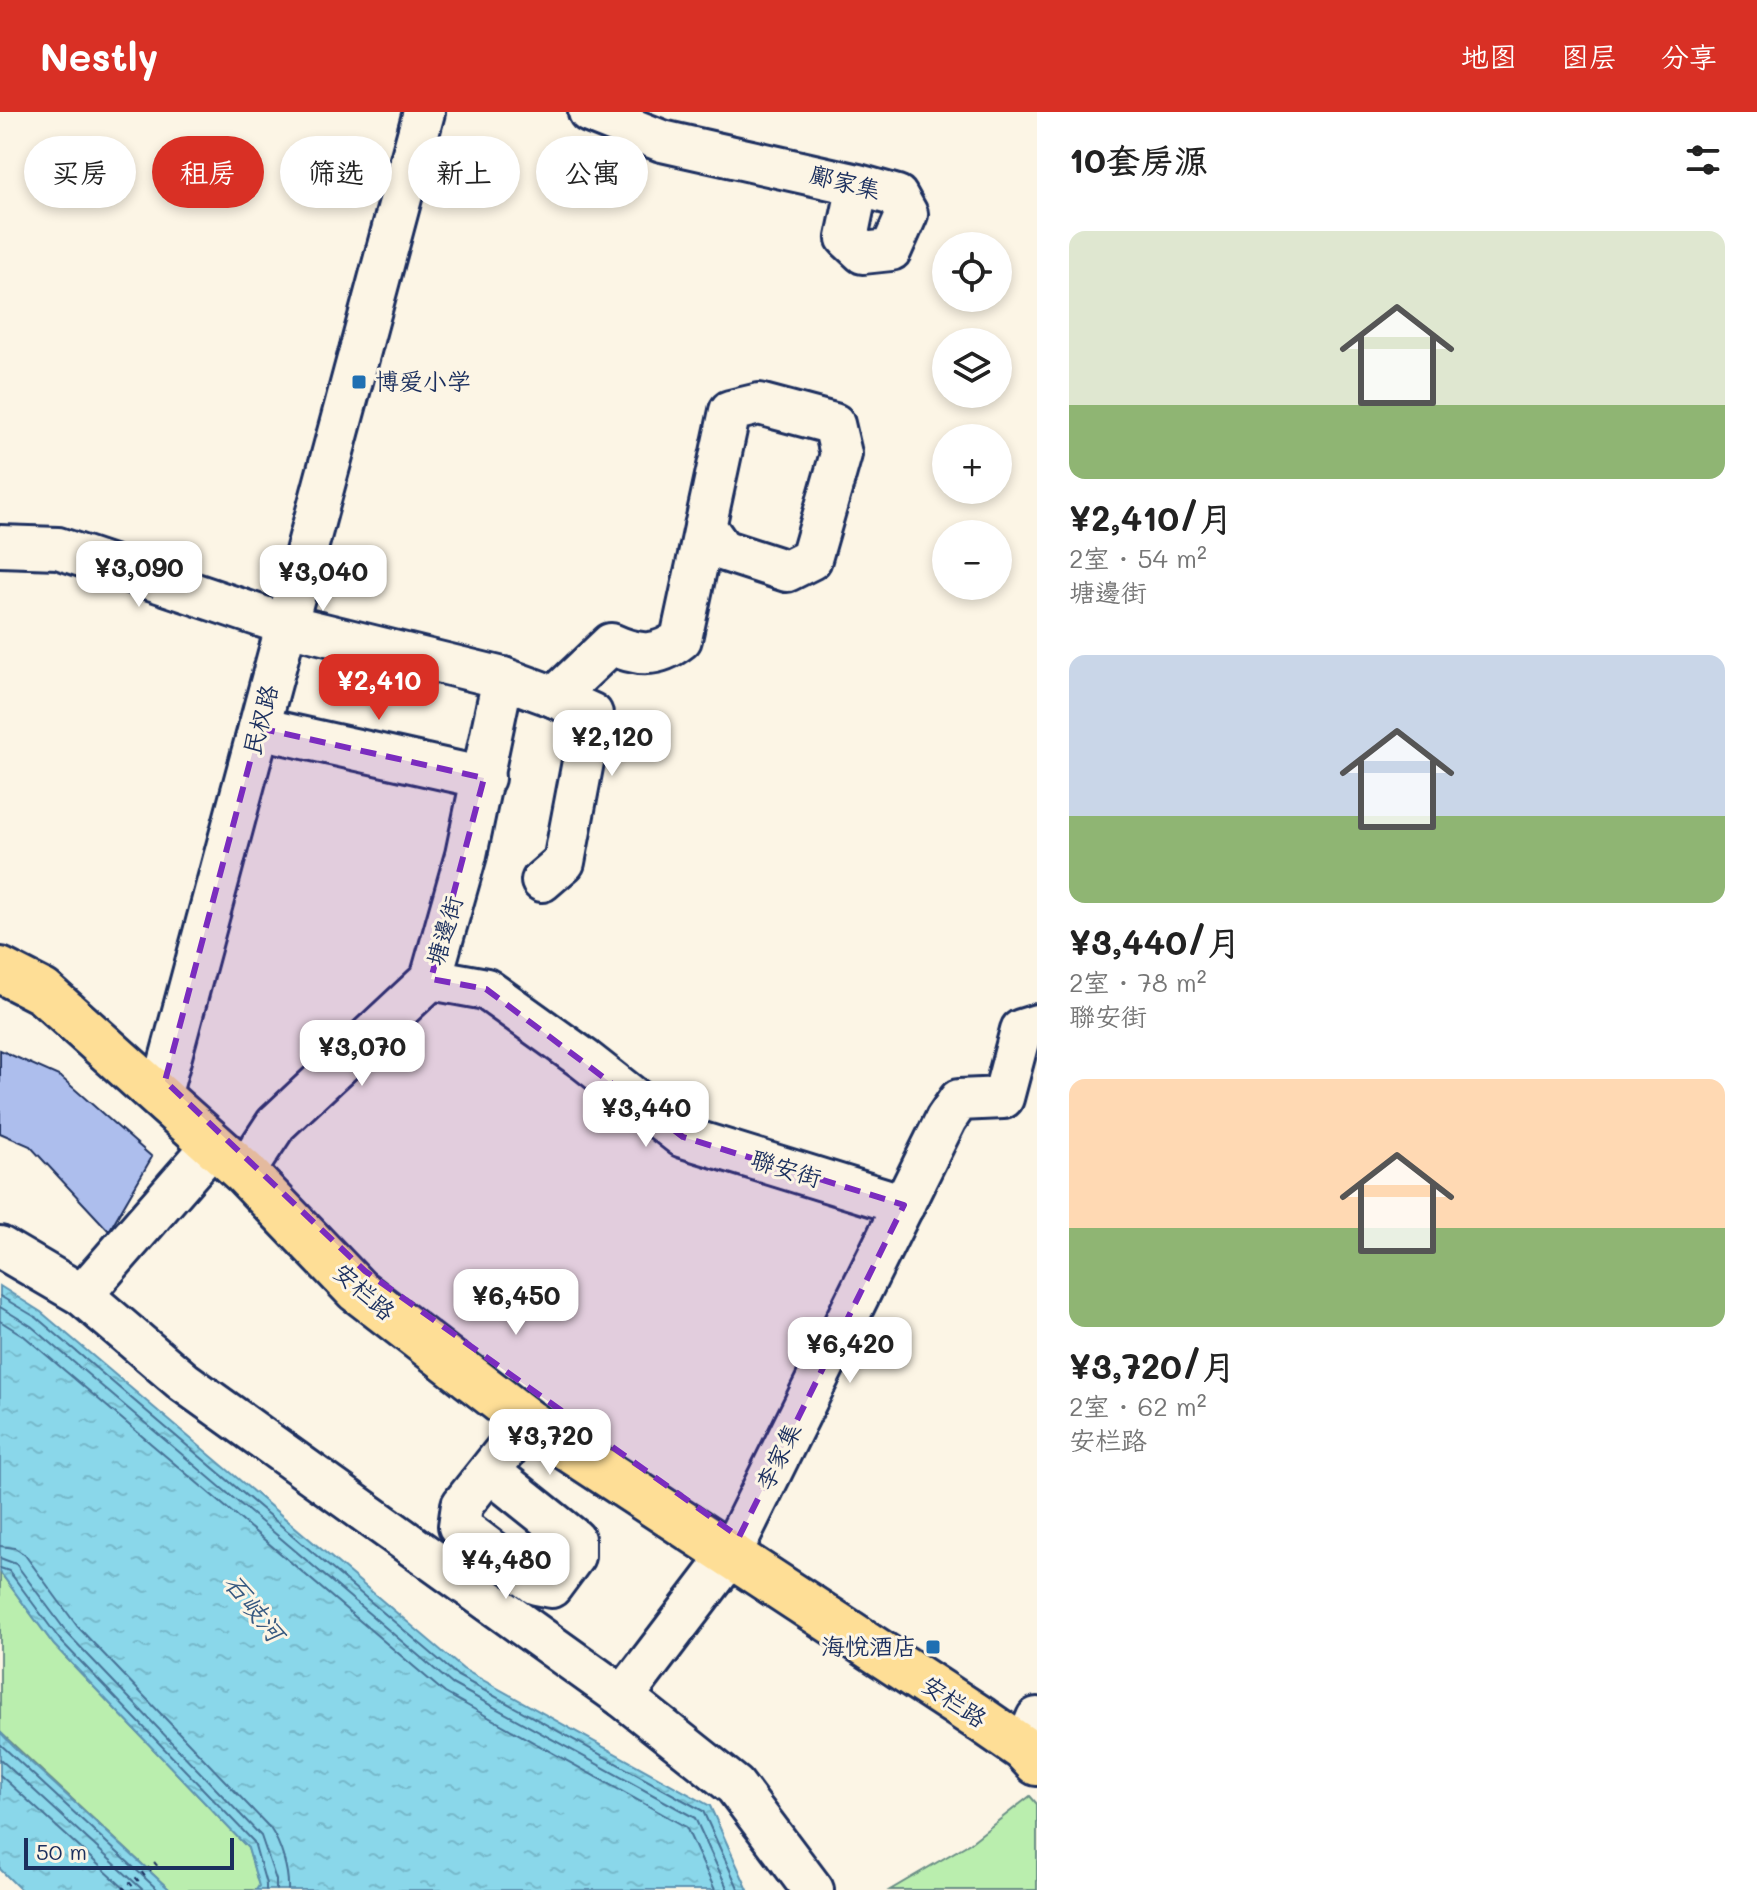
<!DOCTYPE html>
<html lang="zh">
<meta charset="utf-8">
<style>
:root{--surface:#fff;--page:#f6f6f6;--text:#222;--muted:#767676;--accent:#d93025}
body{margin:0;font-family:Mali,"LXGW WenKai TC",sans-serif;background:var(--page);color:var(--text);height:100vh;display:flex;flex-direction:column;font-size:30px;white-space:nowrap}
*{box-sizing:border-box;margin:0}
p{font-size:26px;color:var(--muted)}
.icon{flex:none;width:44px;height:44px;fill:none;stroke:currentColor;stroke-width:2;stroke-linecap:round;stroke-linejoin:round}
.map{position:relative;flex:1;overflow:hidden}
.panel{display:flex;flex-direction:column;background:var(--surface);width:720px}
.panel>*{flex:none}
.top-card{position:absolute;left:24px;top:24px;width:760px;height:72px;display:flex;gap:16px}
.buttons{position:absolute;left:932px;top:120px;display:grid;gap:16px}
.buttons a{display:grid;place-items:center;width:80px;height:80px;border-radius:50%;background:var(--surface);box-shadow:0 4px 12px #0003;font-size:40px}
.scale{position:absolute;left:24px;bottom:20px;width:210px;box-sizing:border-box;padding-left:8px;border:4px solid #1b2f5e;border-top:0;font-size:22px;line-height:28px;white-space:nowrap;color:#1b2f5e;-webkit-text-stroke:6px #fcf5e5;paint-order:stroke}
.price{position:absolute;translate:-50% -68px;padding:0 18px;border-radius:16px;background:#fff;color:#222;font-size:26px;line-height:52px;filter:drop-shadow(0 2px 4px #0008)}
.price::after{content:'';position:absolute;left:50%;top:48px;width:24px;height:18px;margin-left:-12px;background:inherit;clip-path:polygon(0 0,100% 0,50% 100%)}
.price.current{background:var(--accent);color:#fff}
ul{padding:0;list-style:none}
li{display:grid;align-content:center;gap:16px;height:424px;padding:0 32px}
li span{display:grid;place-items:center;height:248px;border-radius:16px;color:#555}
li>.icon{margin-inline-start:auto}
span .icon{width:144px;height:144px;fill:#fffc;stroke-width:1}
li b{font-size:34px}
h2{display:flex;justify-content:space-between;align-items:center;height:96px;padding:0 32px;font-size:34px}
.chip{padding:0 28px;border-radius:36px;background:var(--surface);box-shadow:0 4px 12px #0003;font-size:28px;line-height:72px}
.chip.current{background:var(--accent);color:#fff}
header{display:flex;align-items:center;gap:48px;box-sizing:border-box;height:112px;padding:0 40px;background:var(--accent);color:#fff}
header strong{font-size:38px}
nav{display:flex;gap:44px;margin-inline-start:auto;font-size:28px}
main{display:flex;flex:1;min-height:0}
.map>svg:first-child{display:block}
</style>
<header>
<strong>Nestly</strong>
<nav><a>地图</a><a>图层</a><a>分享</a></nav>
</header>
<main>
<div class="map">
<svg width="1037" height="1778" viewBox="0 0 1037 1778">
<defs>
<pattern id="water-ripples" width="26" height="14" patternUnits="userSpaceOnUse" patternTransform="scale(2)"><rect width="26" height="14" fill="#8ad7ea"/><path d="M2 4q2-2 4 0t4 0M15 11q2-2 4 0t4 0" fill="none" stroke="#76b9cb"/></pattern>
</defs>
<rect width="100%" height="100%" fill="#fcf5e5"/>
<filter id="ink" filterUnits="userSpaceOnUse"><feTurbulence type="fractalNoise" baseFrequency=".0125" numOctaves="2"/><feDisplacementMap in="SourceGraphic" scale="16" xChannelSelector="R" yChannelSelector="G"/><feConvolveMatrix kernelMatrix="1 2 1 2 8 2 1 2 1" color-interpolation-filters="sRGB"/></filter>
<g filter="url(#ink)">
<g fill="#baeeae" stroke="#6a8e86" stroke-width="2">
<path d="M0 1460 54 1533 248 1736 259 1774 256 1778H170L0 1620Z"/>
<path d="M1030 1684 1037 1692V1778H890L970 1731Z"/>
</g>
<g fill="url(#water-ripples)" stroke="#5e94b2" stroke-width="2">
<path d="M0 1174 41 1200 463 1557 710 1694 748 1778H256L259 1774 248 1736 54 1533 0 1460Z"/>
<path d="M0 1620 13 1634 170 1778H21L0 1757Z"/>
</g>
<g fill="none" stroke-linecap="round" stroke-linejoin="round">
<g stroke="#477296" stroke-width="2">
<path d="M0 1184 37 1206 458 1564 703 1699 739 1778"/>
<path d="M0 1195 31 1214 452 1572 695 1706 728 1778"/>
<path d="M0 1209 24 1224 445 1581 686 1715 715 1778"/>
<path d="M0 1434 15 1436 25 1443 77 1514 270 1716C281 1732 289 1759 288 1778"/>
<path d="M0 1446 16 1452 68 1522 261 1724 276 1768V1778"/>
<path d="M0 1456 9 1459 60 1528 254 1730 266 1772V1778"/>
<path d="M0 1632 158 1778"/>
<path d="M0 1647 143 1778"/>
<path d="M0 1663 126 1778"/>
</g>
</g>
<path fill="#adbeed" stroke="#1b2f5e" stroke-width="2" d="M0 938 61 965 152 1045 109 1119 30 1034 0 1021Z"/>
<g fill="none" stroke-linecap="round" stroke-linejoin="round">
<g stroke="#1b2f5e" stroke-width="46">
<g id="minor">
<path d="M589 0 662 29 858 73 897 84 907 102 891 138 863 141 847 126 858 73"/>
<path d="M0 434 58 436 287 513 503 566 555 585 611 532C637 544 657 546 681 527L730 299 759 292 834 312 841 342 811 447 787 459 722 438 705 414"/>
<path d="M259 616 484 666"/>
<path d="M542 769 564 750 592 602 555 585"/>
<path d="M431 867 486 877 585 948 683 1025 904 1093"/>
<path d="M160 985 424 0"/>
<path d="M251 1050 276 1012 431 867 466 743 503 566"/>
<path d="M0 1135 82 1183 184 1270 623 1585 735 1674 813 1778"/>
<path d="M82 1183 213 1033"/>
<path d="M489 1359 574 1427V1444L551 1475 536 1472 459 1414 462 1393 528 1310"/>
<path d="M739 1425 946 1007 959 988 1003 986 1021 918 1037 913"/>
<path d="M623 1585 731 1443"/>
<path d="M1032 1618 1037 1606"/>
</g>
</g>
<g stroke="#1b2f5e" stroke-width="50">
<path id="major" d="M0 858 43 880 160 985 244 1060 357 1178 528 1310 982 1608 1024 1637 1037 1651"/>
</g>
<path stroke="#1b2f5e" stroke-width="5" stroke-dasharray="2 6" stroke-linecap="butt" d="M124 1778 158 1750"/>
<use href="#minor" stroke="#fcf5e5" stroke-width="40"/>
<use href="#major" stroke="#fede96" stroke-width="44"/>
</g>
</g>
<path fill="#7b2cbf" fill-opacity="0.2" stroke="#7b2cbf" stroke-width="6" stroke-dasharray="16 10" stroke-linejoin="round" d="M259 616 484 666 431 867 486 877 683 1025 904 1093 739 1425 365 1159 165 969Z"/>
<g fill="#1f6fb2" stroke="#fcf5e5" stroke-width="3">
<rect x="351" y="262" width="16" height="16" rx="4"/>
<rect x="925" y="1527" width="16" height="16" rx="4"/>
</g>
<g text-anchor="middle" stroke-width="6" stroke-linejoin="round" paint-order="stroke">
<g font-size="24" fill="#1b2f5e" stroke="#fcf5e5">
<text transform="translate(845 71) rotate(14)" y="8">鄺家集</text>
<text transform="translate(261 608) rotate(-75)" y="8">民权路</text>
<text transform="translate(445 819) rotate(-74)" y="8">塘邊街</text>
<text transform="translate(786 1057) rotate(17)" y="8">聯安街</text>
<text transform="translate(364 1180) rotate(41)" y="8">安栏路</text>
<text transform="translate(779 1345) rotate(-64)" y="8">李家集</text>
<text transform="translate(954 1590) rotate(34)" y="8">安栏路</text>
</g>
<g font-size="24" fill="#1b2f5e" stroke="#fcf5e5" text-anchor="start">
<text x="375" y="278">博爱小学</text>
<text x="917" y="1543" text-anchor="end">海悦酒店</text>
</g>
<g font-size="26" font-style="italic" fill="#375981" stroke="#fcf5e5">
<text transform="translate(254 1496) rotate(51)" y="9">石岐河</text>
</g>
</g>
</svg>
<div class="buttons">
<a><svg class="icon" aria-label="locate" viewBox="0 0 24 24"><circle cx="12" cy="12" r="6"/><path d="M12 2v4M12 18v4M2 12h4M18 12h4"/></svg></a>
<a><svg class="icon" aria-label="layers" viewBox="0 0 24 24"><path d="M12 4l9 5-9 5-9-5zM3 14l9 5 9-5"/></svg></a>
<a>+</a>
<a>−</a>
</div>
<div class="scale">50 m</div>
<b class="price" style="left:139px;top:497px">¥3,090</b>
<b class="price" style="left:323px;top:501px">¥3,040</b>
<b class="price current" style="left:379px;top:610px">¥2,410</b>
<b class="price" style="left:612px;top:666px">¥2,120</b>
<b class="price" style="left:362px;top:976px">¥3,070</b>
<b class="price" style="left:646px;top:1037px">¥3,440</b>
<b class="price" style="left:516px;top:1225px">¥6,450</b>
<b class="price" style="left:850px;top:1273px">¥6,420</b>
<b class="price" style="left:550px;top:1365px">¥3,720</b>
<b class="price" style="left:506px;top:1489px">¥4,480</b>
<div class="top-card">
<a class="chip">买房</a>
<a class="chip current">租房</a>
<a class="chip">筛选</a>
<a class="chip">新上</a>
<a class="chip">公寓</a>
</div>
</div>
<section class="panel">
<h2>10套房源<svg class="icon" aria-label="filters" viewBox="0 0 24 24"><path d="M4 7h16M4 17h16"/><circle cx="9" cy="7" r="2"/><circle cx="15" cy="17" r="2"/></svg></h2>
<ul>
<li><span style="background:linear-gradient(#dfe7d0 70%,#8fb573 0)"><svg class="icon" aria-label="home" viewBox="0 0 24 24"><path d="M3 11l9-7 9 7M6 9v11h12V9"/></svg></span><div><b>¥2,410/月</b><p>2室 · 54 m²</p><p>塘邊街</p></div></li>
<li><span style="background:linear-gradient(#c9d6e8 65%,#8fb573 0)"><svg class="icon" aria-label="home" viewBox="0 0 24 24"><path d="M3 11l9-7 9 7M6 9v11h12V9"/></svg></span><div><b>¥3,440/月</b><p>2室 · 78 m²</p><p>聯安街</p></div></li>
<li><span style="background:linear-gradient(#ffd9b3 60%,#8fb573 0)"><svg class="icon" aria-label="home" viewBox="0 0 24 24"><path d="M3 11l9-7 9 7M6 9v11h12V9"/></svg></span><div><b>¥3,720/月</b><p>2室 · 62 m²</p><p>安栏路</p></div></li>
</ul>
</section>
</main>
